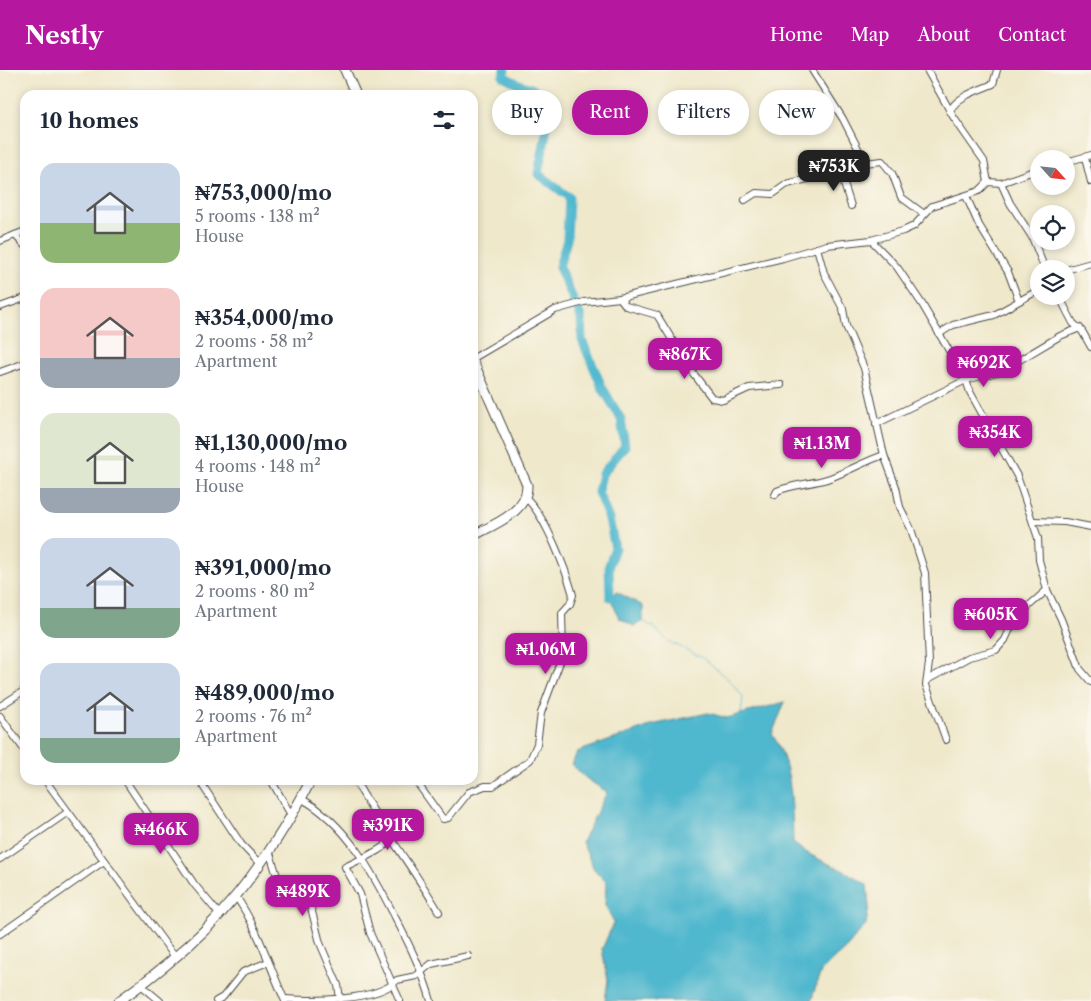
<!DOCTYPE html>
<meta charset="utf-8">
<style>
:root{--surface:#fff;--page:#f6f6f7;--text:#1f2937;--muted:#747a83;--accent:#b5179e}
body{margin:0;font-family:"Libre Caslon Text",serif;background:var(--page);color:var(--text);height:100vh;display:flex;flex-direction:column;font-size:19px;white-space:nowrap}
*{box-sizing:border-box;margin:0}
p{font-size:16px;color:var(--muted)}
.icon{flex:none;width:28px;height:28px;fill:none;stroke:currentColor;stroke-width:2;stroke-linecap:round;stroke-linejoin:round}
.map{position:relative;flex:1;overflow:hidden}
.drawer{position:absolute;left:20px;top:20px;width:458px;height:695px;display:flex;flex-direction:column;background:var(--surface);border-radius:15px;box-shadow:0 2px 8px #0003}
.drawer>*{flex:none}
.guide{position:absolute;left:492px;top:20px;width:475px;height:45px;display:flex;gap:10px}
.needle{width:32px;rotate:117deg}
.tools{position:absolute;left:1030px;top:80px;display:grid;gap:10px}
.tools a{display:grid;place-items:center;width:45px;height:45px;border-radius:50%;background:var(--surface);box-shadow:0 2px 8px #0003;font-size:25px}
.price{position:absolute;translate:-50% -42px;padding:0 11px;border-radius:10px;background:var(--accent);color:#fff;font-size:16px;line-height:32px;filter:drop-shadow(0 1px 2px #0008)}
.price::after{content:'';position:absolute;left:50%;top:30px;width:15px;height:11px;margin-left:-8px;background:inherit;clip-path:polygon(0 0,100% 0,50% 100%)}
.price.on{background:#222;color:#fff}
ul{padding:0;list-style:none}
li{display:flex;align-items:center;gap:15px;height:125px;padding:0 20px}
li span{display:grid;place-items:center;flex:none;width:140px;height:100px;border-radius:15px;color:#555}
li>.icon{margin-inline-start:auto}
span .icon{width:60px;height:60px;fill:#fffc;stroke-width:1}
li b{font-size:21px}
h2{display:flex;justify-content:space-between;align-items:center;height:60px;padding:0 20px;font-size:21px}
.tag{padding:0 18px;border-radius:22px;background:var(--surface);box-shadow:0 2px 8px #0003;font-size:18px;line-height:45px}
.tag.on{background:var(--accent);color:#fff}
header{display:flex;align-items:center;gap:30px;box-sizing:border-box;height:70px;padding:0 25px;background:var(--accent);color:#fff}
header strong{font-size:24px}
nav{display:flex;gap:28px;margin-inline-start:auto;font-size:18px}
.map>svg:first-child{display:block}
</style>
<header>
<strong>Nestly</strong>
<nav><a>Home</a><a>Map</a><a>About</a><a>Contact</a></nav>
</header>
<div class="map">
<svg width="1091" height="931" viewBox="0 0 1091 931">
<rect width="100%" height="100%" fill="#fbf7ec"/>
<filter id="ink" filterUnits="userSpaceOnUse"><feTurbulence type="fractalNoise" baseFrequency=".02" numOctaves="2"/><feDisplacementMap in="SourceGraphic" scale="10" xChannelSelector="R" yChannelSelector="G"/><feConvolveMatrix kernelMatrix="1 2 1 2 8 2 1 2 1" color-interpolation-filters="sRGB"/></filter>
<filter id="wash" filterUnits="userSpaceOnUse"><feTurbulence type="fractalNoise" baseFrequency=".0096" numOctaves="4" result="noise"/><feDisplacementMap in="SourceGraphic" scale="20" xChannelSelector="R" yChannelSelector="G"/><feGaussianBlur stdDeviation="1.12" result="paint"/><feColorMatrix in="noise" values="0 0 0 0 0 0 0 0 0 0 0 0 0 0 0 0 0 1.4 0 .05"/><feComposite in="paint" operator="in"/></filter>
<g filter="url(#wash)">
<rect width="100%" height="100%" fill="#efe8cb"/>
<g fill="#50b7ce" stroke="#3e717c">
<path d="M617 522 643 536V551L634 556 619 548 610 527Z"/>
<path d="M785 632 772 664C793 696 792 736 793 773 816 792 844 797 867 815L869 836 866 854 848 876 821 901 811 931H605L608 910 602 879 614 852 605 835 606 812 594 799 582 772 607 722 587 709 572 695 577 682 656 654 708 643 727 648Z"/>
</g>
<g fill="none" stroke-linecap="round" stroke-linejoin="round">
<path stroke="#50b7ce" stroke-width="1" d="M643 551 653 557 668 571 703 588 730 611 743 627 741 644"/>
<path stroke="#50b7ce" stroke-width="9" d="M505 0 503 6 519 14 536 20C554 55 544 68 538 104L569 127 567 170 559 197 581 247 582 270 602 317 621 349 625 376 602 404 598 422 609 449 615 478 609 495 610 527"/>
</g>
</g>
<g filter="url(#ink)">
<g fill="none" stroke-linecap="round" stroke-linejoin="round">
<g stroke="#484743" stroke-width="8">
<g id="street">
<path d="M812 0 843 49 865 92"/>
<path d="M927 0 954 48 984 91 988 112"/>
<path d="M950 41C957 26 979 20 993 14L997 0"/>
<path d="M1085 88 1091 112"/>
<path d="M1066 92 1091 85"/>
<path d="M840 101 851 136"/>
<path d="M1001 113 1010 133 1032 167 1045 199"/>
<path d="M966 126 979 155 1008 202 1019 231"/>
<path d="M745 130 756 123 773 124 787 114 840 101 856 94 882 91 892 103 901 127 924 144"/>
<path d="M15 165 25 176"/>
<path d="M871 170 897 197 922 234 966 310 970 322 1017 406 1038 468 1039 490 1047 520 1061 549 1080 599 1091 612"/>
<path d="M0 171 25 161"/>
<path d="M817 178 824 203 843 239 846 256 864 298 884 385 896 417 900 437 911 459 925 503 929 593 926 615 946 670"/>
<path d="M1066 200 1091 193"/>
<path d="M1059 226 1073 253 1082 261 1091 277"/>
<path d="M620 228 626 236 657 245 690 299 712 328 723 330 749 318 781 315"/>
<path d="M0 237 25 228"/>
<path d="M939 264 953 255 994 245 1039 220"/>
<path d="M472 289 555 240 584 232 620 228 783 188 827 175 871 170 903 161 914 156 932 136 979 121 988 112 1001 113 1039 99"/>
<path d="M0 302 25 293"/>
<path d="M472 310 479 306"/>
<path d="M876 354 966 310 1001 301 1060 266 1080 258"/>
<path d="M775 425 777 421C793 414 813 414 830 408 849 401 865 391 884 385"/>
<path d="M1034 451 1065 452 1091 457"/>
<path d="M927 610 969 587 996 580 1005 570 1015 548 1047 520"/>
<path d="M0 636 25 620"/>
<path d="M0 646 25 681"/>
<path d="M45 710 175 887"/>
<path d="M125 710 194 814 219 844"/>
<path d="M199 710 241 774 259 793"/>
<path d="M271 710 291 745"/>
<path d="M355 710C380 756 412 796 439 842"/>
<path d="M415 710 443 749 448 748 469 722 485 716H493L530 690 537 674 541 643 563 584 562 543 570 534 573 525C566 500 545 445 526 428"/>
<path d="M302 729C347 754 372 802 395 847 409 874 423 902 431 931"/>
<path d="M392 768C387 779 356 791 345 797L360 824 370 863 400 931"/>
<path d="M269 780 281 819 300 821 308 826 320 873 338 915 340 929"/>
<path d="M0 789 68 742"/>
<path d="M235 825C258 858 269 895 285 931"/>
<path d="M0 864 104 791"/>
<path d="M141 915 160 931"/>
<path d="M285 929C313 931 379 931 397 910L416 906 431 894 468 886"/>
<path d="M216 931 223 927 243 902 268 892"/>
</g>
</g>
<g stroke="#484743" stroke-width="11">
<g id="secondary">
<path d="M345 0 356 25"/>
<path d="M472 289 527 415C528 442 493 455 472 466"/>
<path d="M119 931C150 909 181 884 208 857 249 815 284 762 311 710"/>
</g>
</g>
<use href="#street" stroke="#fff" stroke-width="6"/>
<use href="#secondary" stroke="#fff" stroke-width="9"/>
</g>
</g>
</svg>
<div class="tools">
<a><svg class="needle" viewBox="-14 -14 28 28"><path d="M0-13l5 13h-10z" fill="#e53935"/><path d="M0 13l5-13h-10z" fill="#747a83"/></svg></a>
<a><svg class="icon" aria-label="locate" viewBox="0 0 24 24"><circle cx="12" cy="12" r="6"/><path d="M12 2v4M12 18v4M2 12h4M18 12h4"/></svg></a>
<a><svg class="icon" aria-label="layers" viewBox="0 0 24 24"><path d="M12 4l9 5-9 5-9-5zM3 14l9 5 9-5"/></svg></a>
</div>
<b class="price on" style="left:834px;top:122px">₦753K</b>
<b class="price" style="left:685px;top:310px">₦867K</b>
<b class="price" style="left:984px;top:318px">₦692K</b>
<b class="price" style="left:995px;top:388px">₦354K</b>
<b class="price" style="left:822px;top:399px">₦1.13M</b>
<b class="price" style="left:991px;top:570px">₦605K</b>
<b class="price" style="left:546px;top:605px">₦1.06M</b>
<b class="price" style="left:388px;top:781px">₦391K</b>
<b class="price" style="left:161px;top:785px">₦466K</b>
<b class="price" style="left:303px;top:847px">₦489K</b>
<div class="guide">
<a class="tag">Buy</a>
<a class="tag on">Rent</a>
<a class="tag">Filters</a>
<a class="tag">New</a>
</div>
<section class="drawer">
<h2>10 homes<svg class="icon" aria-label="filters" viewBox="0 0 24 24"><path d="M4 7h16M4 17h16"/><circle cx="9" cy="7" r="2"/><circle cx="15" cy="17" r="2"/></svg></h2>
<ul>
<li><span style="background:linear-gradient(#c9d6e8 60%,#8fb573 0)"><svg class="icon" aria-label="home" viewBox="0 0 24 24"><path d="M3 11l9-7 9 7M6 9v11h12V9"/></svg></span><div><b>₦753,000/mo</b><p>5 rooms · 138 m²</p><p>House</p></div></li>
<li><span style="background:linear-gradient(#f6c9c9 70%,#9aa5b1 0)"><svg class="icon" aria-label="home" viewBox="0 0 24 24"><path d="M3 11l9-7 9 7M6 9v11h12V9"/></svg></span><div><b>₦354,000/mo</b><p>2 rooms · 58 m²</p><p>Apartment</p></div></li>
<li><span style="background:linear-gradient(#dfe7d0 75%,#9aa5b1 0)"><svg class="icon" aria-label="home" viewBox="0 0 24 24"><path d="M3 11l9-7 9 7M6 9v11h12V9"/></svg></span><div><b>₦1,130,000/mo</b><p>4 rooms · 148 m²</p><p>House</p></div></li>
<li><span style="background:linear-gradient(#c9d6e8 70%,#7fa58c 0)"><svg class="icon" aria-label="home" viewBox="0 0 24 24"><path d="M3 11l9-7 9 7M6 9v11h12V9"/></svg></span><div><b>₦391,000/mo</b><p>2 rooms · 80 m²</p><p>Apartment</p></div></li>
<li><span style="background:linear-gradient(#c9d6e8 75%,#7fa58c 0)"><svg class="icon" aria-label="home" viewBox="0 0 24 24"><path d="M3 11l9-7 9 7M6 9v11h12V9"/></svg></span><div><b>₦489,000/mo</b><p>2 rooms · 76 m²</p><p>Apartment</p></div></li>
</ul>
</section>
</div>
